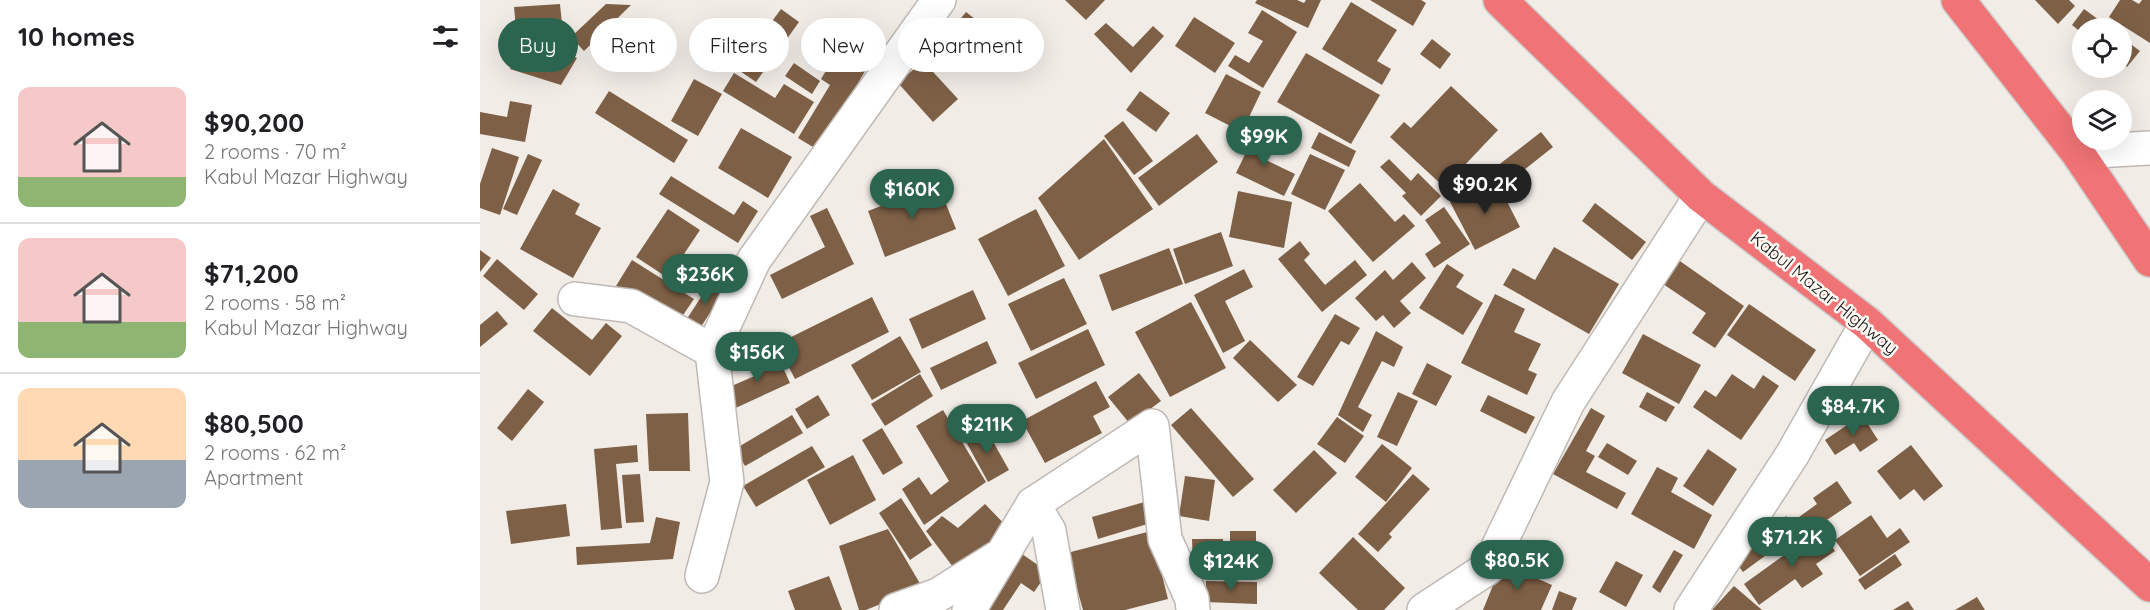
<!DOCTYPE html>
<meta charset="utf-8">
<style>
:root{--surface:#fff;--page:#f2f2f2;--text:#202124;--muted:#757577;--line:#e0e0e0;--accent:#2b654f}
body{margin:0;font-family:Quicksand,sans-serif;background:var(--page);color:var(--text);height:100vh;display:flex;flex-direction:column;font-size:22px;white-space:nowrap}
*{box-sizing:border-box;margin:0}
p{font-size:20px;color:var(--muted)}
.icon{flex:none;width:33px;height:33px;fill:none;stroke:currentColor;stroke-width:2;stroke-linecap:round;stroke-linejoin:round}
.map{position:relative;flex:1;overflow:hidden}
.drawer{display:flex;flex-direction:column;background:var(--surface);width:480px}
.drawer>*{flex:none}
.banner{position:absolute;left:18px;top:18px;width:570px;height:54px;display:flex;gap:12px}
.tools{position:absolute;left:1592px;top:18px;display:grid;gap:12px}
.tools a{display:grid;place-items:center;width:60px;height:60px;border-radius:50%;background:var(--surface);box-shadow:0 6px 24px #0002;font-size:30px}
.price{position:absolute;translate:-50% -51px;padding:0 14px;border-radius:21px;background:var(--accent);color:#fff;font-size:20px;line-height:39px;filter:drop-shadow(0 2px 3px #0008)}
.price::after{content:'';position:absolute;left:50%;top:36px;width:18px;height:14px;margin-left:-9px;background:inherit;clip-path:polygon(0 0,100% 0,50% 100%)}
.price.current{background:#222;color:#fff}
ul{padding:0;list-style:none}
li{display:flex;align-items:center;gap:18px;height:150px;padding:0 18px}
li+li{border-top:2px solid var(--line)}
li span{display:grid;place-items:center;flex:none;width:168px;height:120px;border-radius:12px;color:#555}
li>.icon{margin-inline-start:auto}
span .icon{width:72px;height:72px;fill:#fffc;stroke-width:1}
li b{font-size:26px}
h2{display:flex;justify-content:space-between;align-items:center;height:72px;padding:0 18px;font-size:26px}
.pill{padding:0 21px;border-radius:27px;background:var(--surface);box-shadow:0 6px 24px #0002;font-size:21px;line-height:54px}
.pill.current{background:var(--accent);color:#fff}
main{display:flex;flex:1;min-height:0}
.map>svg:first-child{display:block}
</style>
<main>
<section class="drawer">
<h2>10 homes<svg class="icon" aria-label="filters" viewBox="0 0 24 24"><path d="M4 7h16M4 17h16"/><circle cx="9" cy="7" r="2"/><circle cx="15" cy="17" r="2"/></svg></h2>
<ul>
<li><span style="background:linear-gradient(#f6c9c9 75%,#8fb573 0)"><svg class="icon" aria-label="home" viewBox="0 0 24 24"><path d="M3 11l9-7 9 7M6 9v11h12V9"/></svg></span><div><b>$90,200</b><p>2 rooms · 70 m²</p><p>Kabul Mazar Highway</p></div></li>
<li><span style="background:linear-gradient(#f6c9c9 70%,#8fb573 0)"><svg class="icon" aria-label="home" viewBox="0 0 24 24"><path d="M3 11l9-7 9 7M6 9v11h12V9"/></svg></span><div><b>$71,200</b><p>2 rooms · 58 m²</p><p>Kabul Mazar Highway</p></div></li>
<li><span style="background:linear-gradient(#ffd9b3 60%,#9aa5b1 0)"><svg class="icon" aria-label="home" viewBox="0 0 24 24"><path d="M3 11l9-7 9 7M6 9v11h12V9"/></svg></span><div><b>$80,500</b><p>2 rooms · 62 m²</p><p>Apartment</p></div></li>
</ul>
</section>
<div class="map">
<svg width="1670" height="610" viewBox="0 0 1670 610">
<rect width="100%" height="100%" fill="#f2ece7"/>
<g fill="#7e6046">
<path d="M585 0H625L606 20Z"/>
<path d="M777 0H817L824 3 826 0H841L828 28 775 3Z"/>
<path d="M890 0H941L946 3 933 26Z"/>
<path d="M1555 0H1589L1595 6 1578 24Z"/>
<path d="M1640 0H1652L1659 4 1662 0H1670V43L1629 17Z"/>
<path d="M871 2 917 30 897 61 911 69 902 85 842 49Z"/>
<path d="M80 4 82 24 36 28 34 7Z"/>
<path d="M126 4 151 5 104 51 91 37Z"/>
<path d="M301 9 319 22 276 82 257 69Z"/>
<path d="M1604 9 1630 28H1602V33L1592 25Z"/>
<path d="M782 10 817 32 783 88 748 66 755 55 769 63 783 41 768 33Z"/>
<path d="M486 12 522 40 508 56 473 28Z"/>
<path d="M714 17 755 43 735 73 695 46Z"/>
<path d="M626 23 653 47 673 26 684 36 651 73 614 34Z"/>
<path d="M1641 37 1660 51 1647 67 1641 62Z"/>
<path d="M952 39 971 54 960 69 940 54Z"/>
<path d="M67 44 97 58 81 85 30 69 35 53 56 58Z"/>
<path d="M358 51 387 68 338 150 318 138 350 85 341 79Z"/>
<path d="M826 53 900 95 871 144 797 102Z"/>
<path d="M443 61 478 99 453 122 418 83Z"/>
<path d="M314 63 340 81 332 94 305 76Z"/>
<path d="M254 73 295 98 304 84 334 102 314 134 243 91Z"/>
<path d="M746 74 781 92 762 132 725 113Z"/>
<path d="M214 79 242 94 218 136 191 121Z"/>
<path d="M971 86 1018 130 964 187 910 137 924 122 931 128Z"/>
<path d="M129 91 208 140 194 163 115 113Z"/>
<path d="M660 91 690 113 676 132 646 110Z"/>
<path d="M30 101 52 105 45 142 0 134V112L27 117Z"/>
<path d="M643 121 673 161 654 175 624 136Z"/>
<path d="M261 128 312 157 288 198 238 168Z"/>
<path d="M839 132 876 151 869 167 831 148Z"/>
<path d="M1061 132 1073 147 1024 186 1012 170Z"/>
<path d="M717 134 738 162 679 206 658 178Z"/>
<path d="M775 134 794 143 786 160 815 174 804 196 756 173Z"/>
<path d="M624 139 673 209 599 260 558 198Z"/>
<path d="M12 148 39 157 20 215 0 208V184Z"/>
<path d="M48 154 62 160 37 215 23 209Z"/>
<path d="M830 154 865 170 845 210 811 194Z"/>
<path d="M909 159 931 181 938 173 961 196 941 216 922 196 926 193 900 167Z"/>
<path d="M191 176 254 215 263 201 278 211 258 243 179 194Z"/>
<path d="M1016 180 1040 227 995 250 970 202Z"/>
<path d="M880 183 915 222 924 214 935 226 893 262 848 211Z"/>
<path d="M458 184 476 229 405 257 388 211Z"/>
<path d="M73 189 100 204 95 214 121 228 93 278 40 249Z"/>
<path d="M758 191 812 202 804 248 749 237Z"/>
<path d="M1115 203 1166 242 1152 260 1102 221Z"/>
<path d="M964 207 990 244 954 268 945 254 961 243 945 220Z"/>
<path d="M347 208 374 264 302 299 290 275 345 247 330 216Z"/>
<path d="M188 209 220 230 188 278 156 257Z"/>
<path d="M556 209 585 266 528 296 498 239Z"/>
<path d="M741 232 753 266 705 284 693 249Z"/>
<path d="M820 241 830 254 824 260 845 285 875 260 887 275 842 312 798 259Z"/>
<path d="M1074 247 1139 284 1109 334 1023 285 1033 268 1055 280Z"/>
<path d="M689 248 703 284 632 311 619 275Z"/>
<path d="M0 250 11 258 0 272Z"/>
<path d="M17 259 58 294 44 310 3 276Z"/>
<path d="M1197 259 1264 306 1235 348 1212 333 1226 313 1180 282Z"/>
<path d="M152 260 214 299 197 324 136 286Z"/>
<path d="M932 262 946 278 920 301 931 313 914 328 903 315 896 321 875 298 905 270 913 280Z"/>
<path d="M967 264 984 275 976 287 1003 303 983 335 939 308Z"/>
<path d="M764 269 773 287 745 301 765 341 743 353 714 295Z"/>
<path d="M236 274 250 282 215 336 201 328Z"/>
<path d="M584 278 607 324 551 351 528 304Z"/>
<path d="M493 290 506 319 442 349 429 319Z"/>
<path d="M1015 294 1045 309 1034 332 1061 344 1048 370 1057 374 1047 395 981 363Z"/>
<path d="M392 297 409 332 315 379 297 344Z"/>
<path d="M711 302 746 368 690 397 655 332Z"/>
<path d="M1269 304 1336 350 1315 381 1247 335Z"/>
<path d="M72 308 112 340 126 323 142 336 110 376 53 331Z"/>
<path d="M17 311 28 324 0 347V325Z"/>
<path d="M855 314 880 328 869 345 861 341 833 386 817 377Z"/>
<path d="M608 329 625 365 556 399 538 363Z"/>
<path d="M896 331 923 347 914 367 902 361 878 407 892 415 883 432 858 415Z"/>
<path d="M1163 334 1221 365 1199 404 1142 373Z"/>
<path d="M420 336 441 372 392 400 371 365Z"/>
<path d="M770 340 817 385 798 402 753 358Z"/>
<path d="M507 341 517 363 461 390 450 368Z"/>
<path d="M296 352 310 383 249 411 240 391 277 375 271 363Z"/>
<path d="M947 363 972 376 956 406 932 394Z"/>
<path d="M659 373 681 401 650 424 628 397Z"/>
<path d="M440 374 453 396 405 426 391 404Z"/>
<path d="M1252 374 1274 389 1283 375 1299 386 1261 440 1213 407 1225 390 1236 397Z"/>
<path d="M616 381 630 407 613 416 622 433 565 463 542 421Z"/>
<path d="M48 389 64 402 32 441 17 428Z"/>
<path d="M918 392 938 401 917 446 897 437Z"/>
<path d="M1167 392 1195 407 1186 422 1159 407Z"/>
<path d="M338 395 350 415 327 429 315 409Z"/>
<path d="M1008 395 1055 417 1046 434 1000 411Z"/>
<path d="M711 408 774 479 753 497 691 425Z"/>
<path d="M1111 408 1125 416 1106 451 1115 456 1106 472 1146 493 1137 509 1073 474Z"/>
<path d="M463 410 506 482 444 525 422 489 439 477 451 495 469 481 436 426Z"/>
<path d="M208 413 210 471H169L166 414Z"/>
<path d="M312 415 323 433 265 466 255 449Z"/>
<path d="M1382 415 1398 440 1380 452 1374 443 1355 455 1345 440Z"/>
<path d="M857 417 884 436 865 463 837 444Z"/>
<path d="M402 428 423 463 403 475 382 440Z"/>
<path d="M506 429 529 470 508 482 485 440Z"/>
<path d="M1127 443 1157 461 1148 475 1118 457Z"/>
<path d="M902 444 932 468 906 502 875 477Z"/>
<path d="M157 445 158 462 136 464 142 528 121 530 114 449Z"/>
<path d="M1431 445 1463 486 1444 501 1434 489 1420 500 1397 471Z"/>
<path d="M332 446 345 467 276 507 263 486Z"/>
<path d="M1228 449 1257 469 1233 506 1203 486Z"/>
<path d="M834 450 857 473 816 513 793 490Z"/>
<path d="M373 455 396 500 350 525 327 480Z"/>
<path d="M1177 467 1198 478 1191 492 1232 515 1214 549 1151 514Z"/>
<path d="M160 474 164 522 146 523 142 475Z"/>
<path d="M933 474 950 489 909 534 912 537 898 552 878 534Z"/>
<path d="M705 476 735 480 729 521 699 516Z"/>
<path d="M1357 481 1372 503 1329 532 1319 517 1337 504 1333 498Z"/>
<path d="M421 498 452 545 430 560 399 513Z"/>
<path d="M668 501 674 522 618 539 612 517Z"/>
<path d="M86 504 90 536 31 544 26 511Z"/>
<path d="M505 504 532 532 479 575 446 531 462 516 478 528Z"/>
<path d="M1391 515 1407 538 1420 528 1430 542 1380 576 1355 540Z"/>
<path d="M1306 516 1318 532 1263 572 1251 556Z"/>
<path d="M176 517 200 522 193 559 97 565 96 547 170 543Z"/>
<path d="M408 529 442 587 386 610H379L359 546Z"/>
<path d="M1340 529 1355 551 1336 564 1343 574 1322 588 1315 579 1279 605 1264 584Z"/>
<path d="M671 531 688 599 645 610H603L587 553Z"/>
<rect x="750" y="531" width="26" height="44"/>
<path d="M873 537 925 588 904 610H878L839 573Z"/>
<path d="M712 539H743V568L713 569Z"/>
<path d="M1194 550 1203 555 1180 593 1172 587Z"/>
<path d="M542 554 568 572 554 592 541 583 523 610H503Z"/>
<path d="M1415 554 1422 565 1385 590 1378 580Z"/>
<path d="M1136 561 1163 575 1146 607 1119 592Z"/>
<path d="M1022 563 1072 585 1061 610H1003Z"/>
<path d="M349 576 362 610H315L308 591Z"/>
<path d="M726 581 777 582V604L725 602Z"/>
<path d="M1254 586 1282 610H1232Z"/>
<path d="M1079 591 1097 598 1092 610H1072Z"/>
<path d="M1497 597 1505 610H1475Z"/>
<path d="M1428 601 1434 610H1413Z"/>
</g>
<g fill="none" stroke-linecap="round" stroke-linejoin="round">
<g stroke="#bfb9b5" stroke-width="36">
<g id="street">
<path d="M1597 152 1670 148"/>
<path d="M95 299 151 306 232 351"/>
<path d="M553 504 569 531 583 610"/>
<path d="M222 576 247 482 232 351 274 260 459 0"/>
<path d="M416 610 458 595 517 558"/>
<path d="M489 610 553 504 672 426 685 539 712 599 713 610"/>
<path d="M944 610 1008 568 1088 402 1221 196"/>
<path d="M1211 610 1312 455 1387 323"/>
</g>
</g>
<g stroke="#cccccb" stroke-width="36">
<g id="highway">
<path d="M1020 0 1221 196 1387 323 1670 585"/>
<path d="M1478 0 1597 152 1670 260"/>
</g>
</g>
<use href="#street" stroke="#fff" stroke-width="33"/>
<use href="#highway" stroke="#f07375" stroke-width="33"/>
</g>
<g text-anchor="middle" stroke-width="5" stroke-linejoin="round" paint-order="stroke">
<g font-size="18" fill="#181614" stroke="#fefaf6">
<text transform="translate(1344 293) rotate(39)" y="6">Kabul Mazar Highway</text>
</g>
</g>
</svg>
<div class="tools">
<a><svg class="icon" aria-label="locate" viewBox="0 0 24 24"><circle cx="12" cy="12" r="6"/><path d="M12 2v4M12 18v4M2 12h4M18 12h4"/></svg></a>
<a><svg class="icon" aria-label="layers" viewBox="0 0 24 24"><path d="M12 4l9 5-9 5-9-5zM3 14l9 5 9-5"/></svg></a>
</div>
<b class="price" style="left:784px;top:167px">$99K</b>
<b class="price current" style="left:1005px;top:215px">$90.2K</b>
<b class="price" style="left:432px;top:220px">$160K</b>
<b class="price" style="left:225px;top:305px">$236K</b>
<b class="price" style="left:277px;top:383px">$156K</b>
<b class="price" style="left:1373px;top:437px">$84.7K</b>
<b class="price" style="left:507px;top:455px">$211K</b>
<b class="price" style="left:1312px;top:568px">$71.2K</b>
<b class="price" style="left:1037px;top:591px">$80.5K</b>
<b class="price" style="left:751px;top:592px">$124K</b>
<div class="banner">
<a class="pill current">Buy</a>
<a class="pill">Rent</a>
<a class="pill">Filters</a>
<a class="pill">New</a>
<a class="pill">Apartment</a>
</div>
</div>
</main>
